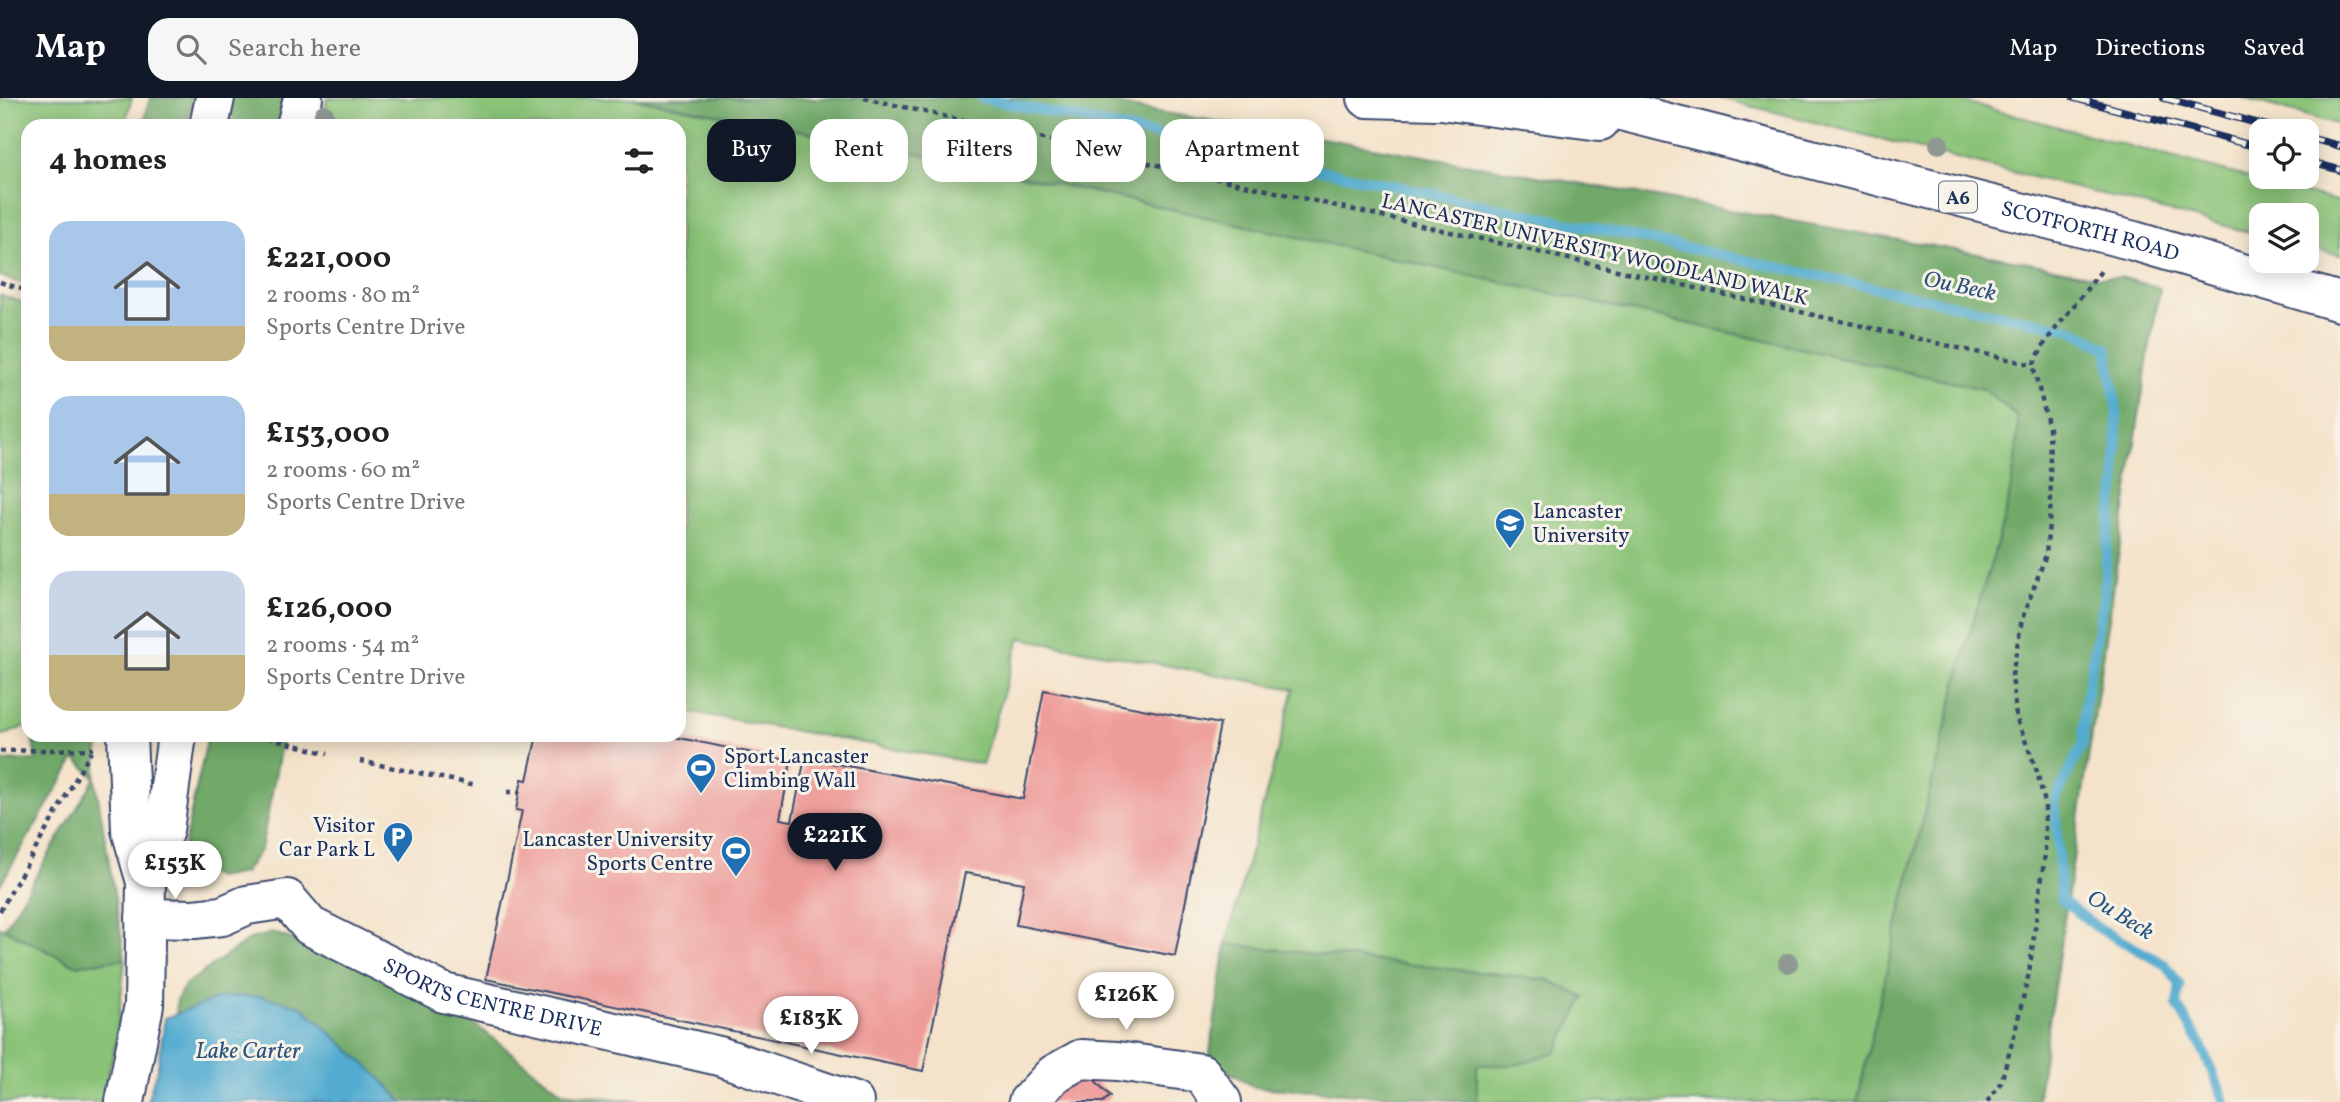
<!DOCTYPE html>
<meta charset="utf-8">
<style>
:root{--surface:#fff;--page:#f6f6f6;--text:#222;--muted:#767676;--accent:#111827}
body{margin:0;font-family:Vollkorn,serif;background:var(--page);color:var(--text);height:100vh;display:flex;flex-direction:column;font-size:26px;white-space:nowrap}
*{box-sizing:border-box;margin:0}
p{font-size:23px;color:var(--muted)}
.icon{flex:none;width:38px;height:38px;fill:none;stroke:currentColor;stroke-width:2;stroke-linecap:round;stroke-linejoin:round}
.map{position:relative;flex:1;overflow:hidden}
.drawer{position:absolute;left:21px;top:21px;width:665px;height:623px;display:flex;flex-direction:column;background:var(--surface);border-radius:21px;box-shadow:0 4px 18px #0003}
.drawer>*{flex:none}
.hud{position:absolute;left:707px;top:21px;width:665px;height:63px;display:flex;gap:14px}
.buttons{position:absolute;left:2249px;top:21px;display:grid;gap:14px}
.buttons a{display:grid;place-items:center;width:70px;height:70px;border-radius:14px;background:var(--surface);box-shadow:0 4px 18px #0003;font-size:35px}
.price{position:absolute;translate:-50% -60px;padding:0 16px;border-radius:24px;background:#fff;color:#222;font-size:23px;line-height:46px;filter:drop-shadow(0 2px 4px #0008)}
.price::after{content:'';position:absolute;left:50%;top:42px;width:21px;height:16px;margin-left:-10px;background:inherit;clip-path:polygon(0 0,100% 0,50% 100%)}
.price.selected{background:var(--accent);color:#fff}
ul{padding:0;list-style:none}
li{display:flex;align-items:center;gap:21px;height:175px;padding:0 28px}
li span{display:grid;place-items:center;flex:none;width:196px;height:140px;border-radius:21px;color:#555}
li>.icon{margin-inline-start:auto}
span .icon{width:84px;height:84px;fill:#fffc;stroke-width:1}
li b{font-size:30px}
h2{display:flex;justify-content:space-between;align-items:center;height:84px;padding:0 28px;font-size:30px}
.chip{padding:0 24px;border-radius:21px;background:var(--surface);box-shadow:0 4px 18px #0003;font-size:24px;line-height:63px}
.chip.selected{background:var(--accent);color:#fff}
header{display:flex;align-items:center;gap:42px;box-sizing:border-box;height:98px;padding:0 35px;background:var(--accent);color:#fff}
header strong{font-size:33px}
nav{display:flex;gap:38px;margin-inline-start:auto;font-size:24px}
.search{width:490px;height:63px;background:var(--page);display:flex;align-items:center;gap:18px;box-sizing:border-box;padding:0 24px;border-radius:21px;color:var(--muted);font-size:26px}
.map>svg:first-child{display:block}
</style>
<header>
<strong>Map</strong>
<div class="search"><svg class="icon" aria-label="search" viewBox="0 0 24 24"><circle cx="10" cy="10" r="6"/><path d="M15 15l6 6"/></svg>Search here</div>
<nav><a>Map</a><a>Directions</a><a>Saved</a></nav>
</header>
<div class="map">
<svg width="2340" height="1004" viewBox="0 0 2340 1004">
<rect width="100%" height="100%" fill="#f7f3e8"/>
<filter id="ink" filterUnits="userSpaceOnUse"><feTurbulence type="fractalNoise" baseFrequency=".0143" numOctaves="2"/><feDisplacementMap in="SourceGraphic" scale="14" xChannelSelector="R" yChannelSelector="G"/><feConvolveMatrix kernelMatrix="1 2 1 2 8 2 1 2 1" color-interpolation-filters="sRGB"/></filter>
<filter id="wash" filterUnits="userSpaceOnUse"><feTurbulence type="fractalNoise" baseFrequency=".00686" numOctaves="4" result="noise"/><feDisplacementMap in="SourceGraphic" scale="28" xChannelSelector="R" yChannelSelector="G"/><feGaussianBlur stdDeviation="1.57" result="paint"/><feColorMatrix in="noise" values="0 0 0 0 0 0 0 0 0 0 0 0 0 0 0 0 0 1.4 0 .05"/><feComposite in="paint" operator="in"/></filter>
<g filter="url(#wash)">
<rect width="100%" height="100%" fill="#f4e3ca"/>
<g fill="#8ac378" stroke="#52796b" stroke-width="2">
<path d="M0 0H132L124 28H28V187L0 178Z"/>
<path d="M327 0H633L931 58 1984 291 2017 319C2021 391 1986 474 1967 545 1927 698 1891 850 1857 1004H1477L1476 967H1516L1584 899 1549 882 1226 846 1294 591 1020 540 982 666 679 612V28H322Z"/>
<path d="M1719 0H1950L2340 104V157L2307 149 2306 117H2261V137Z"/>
<path d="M2244 0H2340V27Z"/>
<path d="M0 197 28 206V627L7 636 0 637Z"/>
<path d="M0 829 75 867 125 861 116 944 101 1004H0Z"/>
</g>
<g fill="#6fa968" stroke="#456c63" stroke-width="2">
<path d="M150 0H193L187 28H143Z"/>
<path d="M229 0H287L281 28H224Z"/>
<path d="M633 0H1091L1140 11 1333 42 2035 166 2096 179H2120L2160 190 2148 258 2037 1004H1857C1891 850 1928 698 1967 545 1986 475 2021 391 2017 319L1984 291 931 58Z"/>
<path d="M32 637H100L95 680 125 861 75 867 4 831 95 680 75 660 0 787V663L36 662Z"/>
<path d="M208 637H283L261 751 244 775 217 780 200 771 183 751Z"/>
<path d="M273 835 348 859 458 913 563 995 651 1004H403L377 977 261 898 222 899 176 918 177 901 185 887 250 841Z"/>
<path d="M1226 846 1549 882 1584 900 1556 954 1516 967H1477V1004L1254 989 1209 961Z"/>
</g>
<path fill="#52acd0" stroke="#366e97" stroke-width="2" d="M261 898 301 908 377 977 403 1004H147L158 968 165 920 222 899Z"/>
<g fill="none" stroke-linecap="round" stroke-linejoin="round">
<path stroke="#52acd0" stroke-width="10" d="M982 0 2073 232 2107 250 2117 314 2116 384 2107 449 2104 495 2085 606 2083 645 2055 702 2061 801 2098 830 2166 867 2180 887 2177 907 2201 947 2225 1004"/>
</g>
<g id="blocks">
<g fill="#ee9c9a">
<path d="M1044 592 1220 626 1175 858 1016 827 1024 785 965 775 923 973 486 881 522 713 516 712 522 681 527 682 537 637H665L791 663 780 721 792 723 805 660 1023 701Z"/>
<path d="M1083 970 1110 998 1103 1004H1046Z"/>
</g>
</g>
</g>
<g filter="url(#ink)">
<use href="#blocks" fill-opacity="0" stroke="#3c4a6e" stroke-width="2"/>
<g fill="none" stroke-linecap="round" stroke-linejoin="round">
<g stroke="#3c4a6e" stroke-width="42">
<g id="minor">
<path d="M209 28 215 0"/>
<path d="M296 28 303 0"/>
<path d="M146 784 164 732 177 637"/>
<path id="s1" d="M145 820 194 821 222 818 247 807 287 801 310 828 444 895 719 958 854 1004"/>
<path d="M125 1004 144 907 146 784 131 732 127 637"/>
<path d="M1028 1004 1054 976 1081 961 1117 963 1201 975 1222 1004"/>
</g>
</g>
<g stroke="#3c4a6e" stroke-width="42">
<g id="major">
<path d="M1367 0 1436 2"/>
<path d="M1426 0 1600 23"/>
<path id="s2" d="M1570 0 2134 143 2340 204"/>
</g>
</g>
<g stroke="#3c4a6e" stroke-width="4.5" stroke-dasharray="5 5" stroke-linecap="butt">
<path d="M864 0 2033 267 2046 243 2101 173"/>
<path d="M0 184 28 193"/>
<path d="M259 637 328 656"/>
<path d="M0 653 93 651"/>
<path d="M360 663 476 687"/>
<path d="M507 694H519"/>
<path d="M0 813 91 654"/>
<path d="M1987 1004 2001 984 2014 938 2029 875 2045 756V705L2036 670 2016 619 2012 577 2022 521 2046 457 2051 403 2049 330 2033 267"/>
</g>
<use href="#minor" stroke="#fff" stroke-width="38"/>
<use href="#major" stroke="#fff" stroke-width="38"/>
<g stroke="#1b2f5e" stroke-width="8">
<g id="rail">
<path d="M2074 0 2261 50"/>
<path d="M2164 0 2286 33"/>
<path d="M2306 39 2340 48"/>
<path d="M2306 63 2340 72"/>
</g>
</g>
<use href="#rail" stroke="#f7f3e8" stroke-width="5" stroke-dasharray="16" stroke-linecap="butt"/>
</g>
<g fill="#8f9893">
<circle cx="324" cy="16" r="10"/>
<circle cx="1939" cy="46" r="10"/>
<circle cx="1788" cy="865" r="10"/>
</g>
</g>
<defs>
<g id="university-pin" transform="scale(1.575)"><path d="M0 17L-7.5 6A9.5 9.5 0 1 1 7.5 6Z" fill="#1f6fb2" stroke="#f7f3e8"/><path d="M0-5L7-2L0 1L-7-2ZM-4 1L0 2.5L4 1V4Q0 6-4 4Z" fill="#fff"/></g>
<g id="stadium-pin" transform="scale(1.575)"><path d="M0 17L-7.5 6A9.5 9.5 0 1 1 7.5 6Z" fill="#1f6fb2" stroke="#f7f3e8"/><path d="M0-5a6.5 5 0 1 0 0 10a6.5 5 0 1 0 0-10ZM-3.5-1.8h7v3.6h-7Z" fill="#fff"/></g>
<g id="parking-pin" transform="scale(1.575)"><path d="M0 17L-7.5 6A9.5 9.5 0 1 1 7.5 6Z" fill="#1f6fb2" stroke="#f7f3e8"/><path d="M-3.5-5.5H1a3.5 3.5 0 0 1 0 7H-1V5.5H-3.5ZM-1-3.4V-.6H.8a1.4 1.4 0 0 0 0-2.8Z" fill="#fff"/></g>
</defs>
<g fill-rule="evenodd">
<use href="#university-pin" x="1510" y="425"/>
<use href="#stadium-pin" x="701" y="670"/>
<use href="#parking-pin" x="398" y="739"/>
<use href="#stadium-pin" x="736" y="753"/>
</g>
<g text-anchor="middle" stroke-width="6" stroke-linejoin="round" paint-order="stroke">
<rect fill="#f7f3e8" stroke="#5d6a87" stroke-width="2" x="1939" y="83.5" width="38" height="31" rx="5"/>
<g font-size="19" font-weight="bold" fill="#1b2f5e">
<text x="1958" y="106">A6</text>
</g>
<g font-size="21" fill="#1b2f5e" stroke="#f7f3e8">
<text dy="7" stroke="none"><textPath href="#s2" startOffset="537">SCOTFORTH ROAD</textPath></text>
<text transform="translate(1595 151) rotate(13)" y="7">LANCASTER UNIVERSITY WOODLAND WALK</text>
<text dy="7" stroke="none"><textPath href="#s1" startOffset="378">SPORTS CENTRE DRIVE</textPath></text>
</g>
<g font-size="21" fill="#1b2f5e" stroke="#f7f3e8" text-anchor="start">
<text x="1533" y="420">Lancaster<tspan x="1533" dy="24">University</tspan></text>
<text x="724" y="665">Sport Lancaster<tspan x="724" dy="24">Climbing Wall</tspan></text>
<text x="375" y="734" text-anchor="end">Visitor<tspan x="375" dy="24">Car Park L</tspan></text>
<text x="713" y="748" text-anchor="end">Lancaster University<tspan x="713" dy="24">Sports Centre</tspan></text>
</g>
<g font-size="23" font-style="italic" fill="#2c5480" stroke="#f7f3e8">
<text transform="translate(1960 187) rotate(12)" y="8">Ou Beck</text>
<text transform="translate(2121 816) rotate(32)" y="8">Ou Beck</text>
<text x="248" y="960">Lake Carter</text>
</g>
</g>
</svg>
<div class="buttons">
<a><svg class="icon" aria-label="locate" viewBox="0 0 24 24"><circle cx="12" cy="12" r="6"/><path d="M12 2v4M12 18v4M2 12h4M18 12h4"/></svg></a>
<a><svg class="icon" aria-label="layers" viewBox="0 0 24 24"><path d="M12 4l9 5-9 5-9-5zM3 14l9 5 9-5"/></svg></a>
</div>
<b class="price selected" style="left:835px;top:775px">£221K</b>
<b class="price" style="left:175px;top:803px">£153K</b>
<b class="price" style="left:1126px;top:934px">£126K</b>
<b class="price" style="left:811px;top:958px">£183K</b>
<div class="hud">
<a class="chip selected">Buy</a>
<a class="chip">Rent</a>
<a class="chip">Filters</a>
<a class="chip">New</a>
<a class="chip">Apartment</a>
</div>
<section class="drawer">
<h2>4 homes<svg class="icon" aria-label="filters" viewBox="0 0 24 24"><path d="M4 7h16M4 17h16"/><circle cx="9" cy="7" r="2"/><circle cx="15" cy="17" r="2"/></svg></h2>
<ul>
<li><span style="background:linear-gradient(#a9c7e8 75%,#c2b280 0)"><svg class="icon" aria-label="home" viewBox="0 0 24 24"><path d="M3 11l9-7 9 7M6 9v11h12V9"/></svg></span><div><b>£221,000</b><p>2 rooms · 80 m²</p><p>Sports Centre Drive</p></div></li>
<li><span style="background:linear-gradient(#a9c7e8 70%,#c2b280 0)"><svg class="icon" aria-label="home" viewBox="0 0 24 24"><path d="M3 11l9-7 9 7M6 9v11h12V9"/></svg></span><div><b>£153,000</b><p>2 rooms · 60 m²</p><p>Sports Centre Drive</p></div></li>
<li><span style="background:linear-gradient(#c9d6e8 60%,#c2b280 0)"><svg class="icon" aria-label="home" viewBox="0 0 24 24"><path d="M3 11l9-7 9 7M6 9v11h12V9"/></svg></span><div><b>£126,000</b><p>2 rooms · 54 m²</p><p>Sports Centre Drive</p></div></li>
</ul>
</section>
</div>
